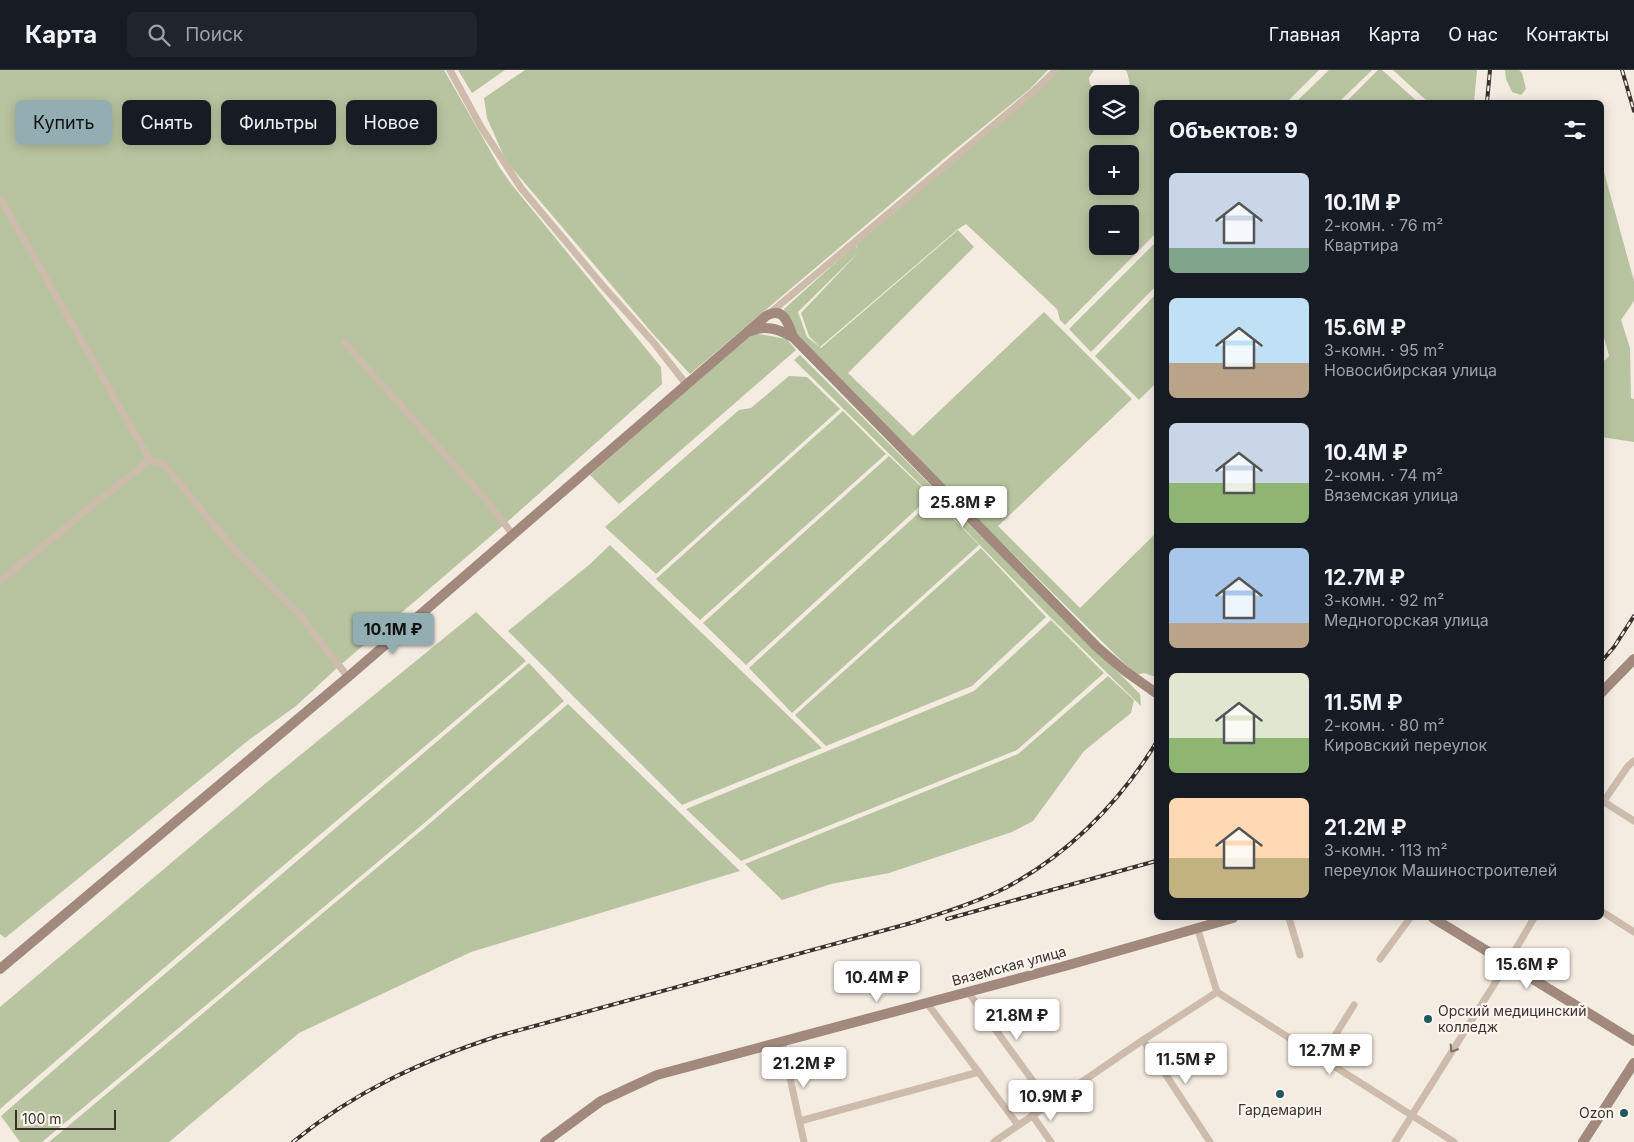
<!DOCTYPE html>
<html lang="ru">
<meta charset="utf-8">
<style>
:root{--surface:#171b24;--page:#20242c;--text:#f1f3f6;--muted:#9ea1a6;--line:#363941;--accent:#92aeb2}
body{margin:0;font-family:Inter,sans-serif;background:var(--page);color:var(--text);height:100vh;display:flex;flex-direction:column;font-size:19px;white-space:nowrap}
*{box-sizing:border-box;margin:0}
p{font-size:16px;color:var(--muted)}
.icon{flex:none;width:28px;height:28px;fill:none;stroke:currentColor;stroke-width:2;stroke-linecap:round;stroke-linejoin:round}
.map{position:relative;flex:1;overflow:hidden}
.drawer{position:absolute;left:1154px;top:30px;width:450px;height:820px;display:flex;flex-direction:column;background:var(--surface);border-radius:8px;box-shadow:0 2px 12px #0003}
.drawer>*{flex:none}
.hud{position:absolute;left:15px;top:30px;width:475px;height:45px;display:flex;gap:10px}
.tools{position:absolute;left:1089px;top:15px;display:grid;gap:10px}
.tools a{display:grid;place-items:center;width:50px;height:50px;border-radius:8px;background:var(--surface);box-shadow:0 2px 12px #0003;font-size:25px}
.scale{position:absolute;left:15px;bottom:12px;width:101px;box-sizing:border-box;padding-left:5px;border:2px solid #3b302b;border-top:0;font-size:14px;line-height:18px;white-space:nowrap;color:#3b302b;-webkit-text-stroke:4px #fbf5ee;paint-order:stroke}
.price{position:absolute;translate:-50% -42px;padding:0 11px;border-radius:5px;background:#fff;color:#222;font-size:16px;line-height:32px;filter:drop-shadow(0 1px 2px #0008)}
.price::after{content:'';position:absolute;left:50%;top:30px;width:15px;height:11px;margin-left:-8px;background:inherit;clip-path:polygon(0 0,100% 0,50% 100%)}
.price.current{background:var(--accent);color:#111}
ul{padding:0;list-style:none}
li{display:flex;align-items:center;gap:15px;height:125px;padding:0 15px}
li span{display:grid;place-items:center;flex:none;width:140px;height:100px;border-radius:8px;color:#555}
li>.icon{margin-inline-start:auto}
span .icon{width:60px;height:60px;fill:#fffc;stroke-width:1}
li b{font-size:21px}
h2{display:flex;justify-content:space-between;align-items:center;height:60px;padding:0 15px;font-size:21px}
.chip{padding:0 18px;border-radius:8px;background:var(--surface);box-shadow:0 2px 12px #0003;font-size:18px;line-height:45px}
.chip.current{background:var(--accent);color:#111}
header{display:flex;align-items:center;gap:30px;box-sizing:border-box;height:70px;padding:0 25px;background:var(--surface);border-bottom:1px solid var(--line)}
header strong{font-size:24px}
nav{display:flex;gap:28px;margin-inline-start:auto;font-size:18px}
.search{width:350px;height:45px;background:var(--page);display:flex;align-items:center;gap:12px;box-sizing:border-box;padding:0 18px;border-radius:8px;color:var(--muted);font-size:19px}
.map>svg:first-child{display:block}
</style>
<header>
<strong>Карта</strong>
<div class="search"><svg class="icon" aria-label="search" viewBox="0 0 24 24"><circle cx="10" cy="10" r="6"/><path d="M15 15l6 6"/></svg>Поиск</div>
<nav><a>Главная</a><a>Карта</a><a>О нас</a><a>Контакты</a></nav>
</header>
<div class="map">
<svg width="1634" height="1072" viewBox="0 0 1634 1072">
<rect width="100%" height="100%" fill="#f4ebe1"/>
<g fill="#b8c4a0" fill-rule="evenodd">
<path d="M0 0H444L500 98 512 115 661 297 662 314 506 453 337 598 296 636 250 669 5 868 0 864Z"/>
<path d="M458 0H505L472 23Z"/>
<path d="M525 0H1048L1030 19 951 83 690 304 653 264 506 91 487 48 484 28Z"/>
<path d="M1060 0H1094L1089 8 1090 14 1099 24H1098V56H1130V24H1126L1130 14 1127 2 1125 0H1319L1287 32H1156V163L1065 255 1060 250 1057 239 966 154 958 159 820 277 809 266 801 243 859 182 798 242 807 267 821 278 958 160 974 177 848 303 913 366 1044 242 1132 329 998 456 1080 538 1156 463V607L1144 603 1136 605 927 399 794 265 784 239 855 175 858 179 856 175ZM1098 84H1130V116H1098ZM1098 144H1130V176H1098Z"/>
<path d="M1329 0H1372L1339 32H1296Z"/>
<path d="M1378 0H1382L1418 32H1346Z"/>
<path d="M1393 0H1477L1474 32H1428Z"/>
<path d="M1505 0H1519L1522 3 1526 19 1521 25 1512 22 1506 9Z"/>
<path d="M1601 91 1634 211V231L1621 250 1630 278 1631 328 1634 329V372L1601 367V294L1609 286 1601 256Z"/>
<path d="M1156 172V216L1091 282 1069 259Z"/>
<path d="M1156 224V313L1139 330 1095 286Z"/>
<path d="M753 263 787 269 796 280 619 434 590 405Z"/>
<path d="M800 285 1140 624 1141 636 1049 546 933 427 794 290Z"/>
<path d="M789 306 807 307 840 339 656 504 605 457 739 340 751 338Z"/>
<path d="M843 341 886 384 700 550 656 509Z"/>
<path d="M889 386 931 426 746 595 703 553Z"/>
<path d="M934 429 979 475 792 643 749 598Z"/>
<path d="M610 475 822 678 682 735 508 561 590 494Z"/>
<path d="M981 478 1046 547 972 616 826 676 795 645Z"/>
<path d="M476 542 526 591 271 806 0 1039V937L266 713Z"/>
<path d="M1051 550 1104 603 1017 680 741 791 686 739 974 621Z"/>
<path d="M529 593 564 631 422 755 42 1072H20L1 1046 126 937Z"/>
<path d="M1108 606 1134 630 1131 643 1084 681 1033 751 1012 762 889 803 831 814 782 830 745 794 1018 684Z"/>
<path d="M568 634 740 801 471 882 299 963 169 1072H49L422 760Z"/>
</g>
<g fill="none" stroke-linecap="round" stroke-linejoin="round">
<g stroke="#cdbbac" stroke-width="7">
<path d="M450 0 481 57 521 118 603 216 654 273 686 314"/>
<path d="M0 128 150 390 163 394 234 479 299 544 348 607"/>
<path d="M770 243 1034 21 1056 0"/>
<path d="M345 273 492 437 513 465"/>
<path d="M0 511 89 438 150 390"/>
<path d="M1601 730 1634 751"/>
<path d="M1601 735 1628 696 1634 691"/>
<path d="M1601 841 1634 862"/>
<path d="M1289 848 1300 885"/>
<path d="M1197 857 1217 922"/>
<path d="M1380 889 1410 848"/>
<path d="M968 922 1049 1033"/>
<path d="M1217 922 1454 1072"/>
<path d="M927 933 1018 1055"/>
<path d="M1143 970 1210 1072"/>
<path d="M782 971 804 1072"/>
<path d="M1321 988 1354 935"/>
<path d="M1032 1045 1051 1072"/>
<path d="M800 1051 979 1002"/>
<path d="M994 1072 1143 970 1217 922"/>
<path d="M1395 1072 1507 894 1534 848"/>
</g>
<g stroke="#a18a7d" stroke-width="10">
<path d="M751 261C766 254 780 260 793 267L1097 577 1125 601 1156 623"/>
<path d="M1601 623 1634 589"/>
<path d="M1433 848 1634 971"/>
<path d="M0 899 348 607 766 246C784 236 788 253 793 267"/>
<path d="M545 1072 601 1031 657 1005 1065 896 1233 848"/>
<path d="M1583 1072 1634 993"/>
</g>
<g stroke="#3b302b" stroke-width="4">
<g id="rail">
<path d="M1622 0 1634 41"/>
<path d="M1487 32 1490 0"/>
<path d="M1601 592 1614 577 1634 546"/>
<path d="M947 849 1156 791"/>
<path d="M293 1072C355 1021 422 991 498 966L911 853C940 844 969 835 997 822 1063 790 1118 735 1156 673"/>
</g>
</g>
<use href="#rail" stroke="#fbf5ee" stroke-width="2" stroke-dasharray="5.5" stroke-linecap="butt"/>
</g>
<defs><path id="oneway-chevron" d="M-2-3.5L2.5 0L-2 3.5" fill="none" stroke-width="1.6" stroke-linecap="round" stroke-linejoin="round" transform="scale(1.25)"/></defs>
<use stroke="#7d6f65" href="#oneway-chevron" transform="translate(1453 979) rotate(122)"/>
<g fill="#1f5a5e" stroke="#fbf5ee" stroke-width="2">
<circle cx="1428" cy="949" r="5"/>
<circle cx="1280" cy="1024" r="5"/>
<circle cx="1624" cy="1043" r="5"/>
</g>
<g text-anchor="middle" stroke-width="4.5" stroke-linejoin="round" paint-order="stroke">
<g font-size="14" fill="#3b302b" stroke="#fbf5ee">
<text transform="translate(1009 896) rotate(-15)" y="5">Вяземская улица</text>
</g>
<g font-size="14" fill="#3b302b" stroke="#fbf5ee" text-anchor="start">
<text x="1438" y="946">Орский медицинский<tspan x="1438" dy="16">колледж</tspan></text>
<text x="1280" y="1045" text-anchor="middle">Гардемарин</text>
<text x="1614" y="1048" text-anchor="end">Ozon</text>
</g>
</g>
</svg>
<div class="tools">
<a><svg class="icon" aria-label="layers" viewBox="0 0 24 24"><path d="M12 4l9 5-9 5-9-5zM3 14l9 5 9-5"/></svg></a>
<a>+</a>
<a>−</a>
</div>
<div class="scale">100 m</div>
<b class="price" style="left:963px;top:458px">25.8M ₽</b>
<b class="price current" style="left:393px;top:585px">10.1M ₽</b>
<b class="price" style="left:1527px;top:920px">15.6M ₽</b>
<b class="price" style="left:877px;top:933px">10.4M ₽</b>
<b class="price" style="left:1017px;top:971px">21.8M ₽</b>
<b class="price" style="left:1330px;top:1006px">12.7M ₽</b>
<b class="price" style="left:1186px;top:1015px">11.5M ₽</b>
<b class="price" style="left:804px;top:1019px">21.2M ₽</b>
<b class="price" style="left:1051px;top:1052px">10.9M ₽</b>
<div class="hud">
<a class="chip current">Купить</a>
<a class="chip">Снять</a>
<a class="chip">Фильтры</a>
<a class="chip">Новое</a>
</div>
<section class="drawer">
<h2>Объектов: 9<svg class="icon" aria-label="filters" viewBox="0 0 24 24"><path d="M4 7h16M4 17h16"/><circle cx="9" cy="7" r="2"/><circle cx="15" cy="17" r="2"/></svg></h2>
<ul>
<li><span style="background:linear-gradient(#c9d6e8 75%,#7fa58c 0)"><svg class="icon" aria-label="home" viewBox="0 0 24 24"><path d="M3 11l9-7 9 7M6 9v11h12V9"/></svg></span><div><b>10.1M ₽</b><p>2-комн. · 76 m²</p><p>Квартира</p></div></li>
<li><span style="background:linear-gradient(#bfe0f5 65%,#b9a48a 0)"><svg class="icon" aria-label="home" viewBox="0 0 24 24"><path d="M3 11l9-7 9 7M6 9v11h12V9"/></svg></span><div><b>15.6M ₽</b><p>3-комн. · 95 m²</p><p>Новосибирская улица</p></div></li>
<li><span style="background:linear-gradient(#c9d6e8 60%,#8fb573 0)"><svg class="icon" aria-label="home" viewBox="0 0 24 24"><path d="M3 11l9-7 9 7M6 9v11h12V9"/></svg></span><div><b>10.4M ₽</b><p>2-комн. · 74 m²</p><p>Вяземская улица</p></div></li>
<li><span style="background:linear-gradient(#a9c7e8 75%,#b9a48a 0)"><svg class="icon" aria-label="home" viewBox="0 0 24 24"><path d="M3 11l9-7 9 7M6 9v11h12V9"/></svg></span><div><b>12.7M ₽</b><p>3-комн. · 92 m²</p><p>Медногорская улица</p></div></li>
<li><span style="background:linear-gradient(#dfe7d0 65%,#8fb573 0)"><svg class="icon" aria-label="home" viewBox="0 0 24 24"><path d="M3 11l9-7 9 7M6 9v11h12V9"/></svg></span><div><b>11.5M ₽</b><p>2-комн. · 80 m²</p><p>Кировский переулок</p></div></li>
<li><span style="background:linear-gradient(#ffd9b3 60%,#c2b280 0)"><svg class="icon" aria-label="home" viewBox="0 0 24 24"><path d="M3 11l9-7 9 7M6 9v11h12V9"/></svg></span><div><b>21.2M ₽</b><p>3-комн. · 113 m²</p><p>переулок Машиностроителей</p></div></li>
</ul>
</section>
</div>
